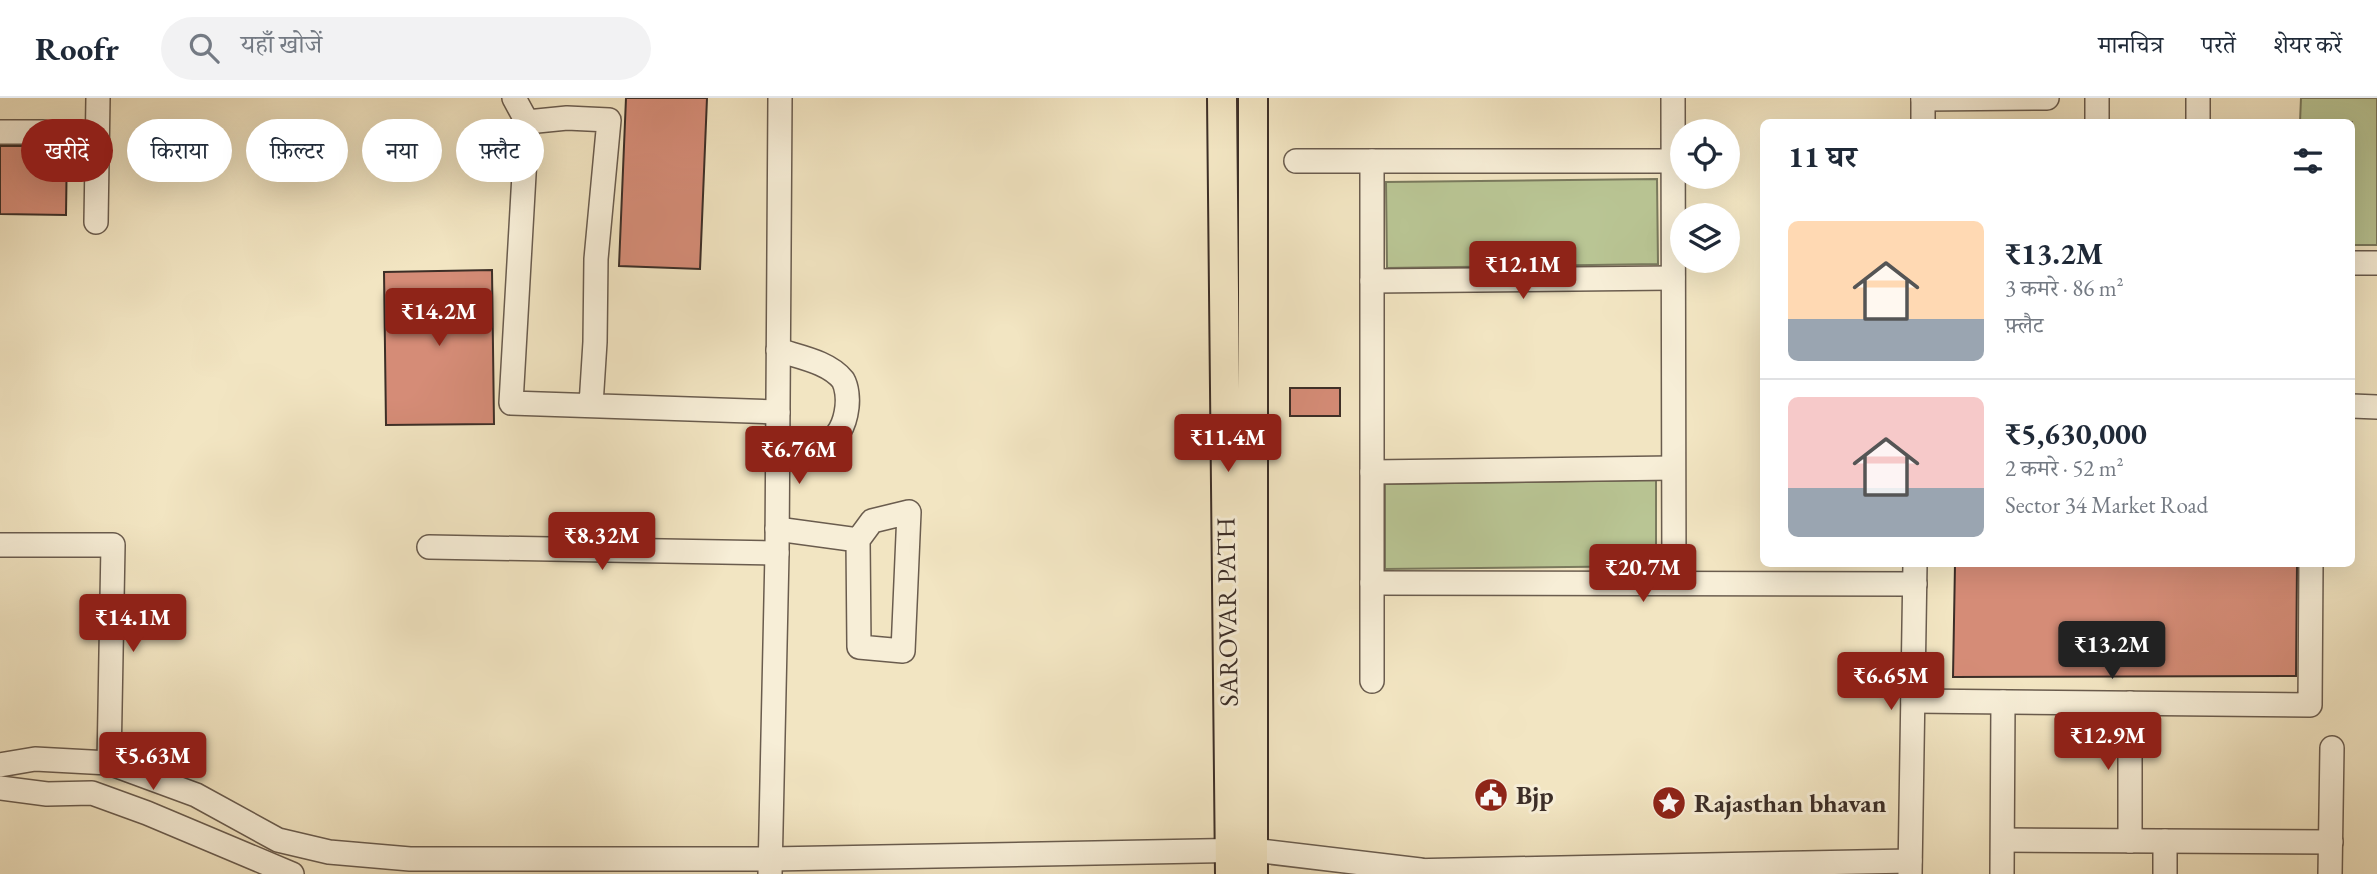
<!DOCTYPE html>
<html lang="hi">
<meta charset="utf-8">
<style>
:root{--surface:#fff;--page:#f2f2f3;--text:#1f2937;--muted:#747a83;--line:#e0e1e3;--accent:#8f2418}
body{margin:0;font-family:"EB Garamond","Noto Serif Devanagari",serif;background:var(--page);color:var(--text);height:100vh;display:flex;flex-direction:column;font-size:26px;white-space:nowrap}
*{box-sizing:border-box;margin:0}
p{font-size:23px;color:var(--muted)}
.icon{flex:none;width:38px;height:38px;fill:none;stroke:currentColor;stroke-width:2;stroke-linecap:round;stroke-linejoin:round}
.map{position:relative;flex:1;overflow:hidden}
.side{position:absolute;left:1760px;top:21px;width:595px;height:448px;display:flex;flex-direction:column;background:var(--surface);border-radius:10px;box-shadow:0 7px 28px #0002}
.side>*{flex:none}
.hud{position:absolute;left:21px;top:21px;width:665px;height:63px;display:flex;gap:14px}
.buttons{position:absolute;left:1670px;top:21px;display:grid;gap:14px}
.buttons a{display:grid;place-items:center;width:70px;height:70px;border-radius:50%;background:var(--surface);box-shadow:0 7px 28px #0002;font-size:35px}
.price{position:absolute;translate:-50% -60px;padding:0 16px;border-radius:7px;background:var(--accent);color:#fff;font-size:23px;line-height:46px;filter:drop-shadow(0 2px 4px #0008)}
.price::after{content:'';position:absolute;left:50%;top:42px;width:21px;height:16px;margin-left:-10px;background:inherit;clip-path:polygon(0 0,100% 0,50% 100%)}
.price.current{background:#222;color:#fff}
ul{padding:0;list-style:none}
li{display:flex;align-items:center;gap:21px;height:175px;padding:0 28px}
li+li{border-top:2px solid var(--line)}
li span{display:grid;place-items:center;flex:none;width:196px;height:140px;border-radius:10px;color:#555}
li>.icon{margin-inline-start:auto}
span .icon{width:84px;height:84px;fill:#fffc;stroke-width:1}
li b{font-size:30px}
h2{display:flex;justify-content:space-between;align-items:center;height:84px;padding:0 28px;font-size:30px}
.tag{padding:0 24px;border-radius:32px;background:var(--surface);box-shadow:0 7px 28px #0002;font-size:24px;line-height:63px}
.tag.current{background:var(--accent);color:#fff}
header{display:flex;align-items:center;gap:42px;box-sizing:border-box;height:98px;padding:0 35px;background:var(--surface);border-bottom:2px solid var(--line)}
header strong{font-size:33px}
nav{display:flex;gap:38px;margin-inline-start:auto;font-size:24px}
.search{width:490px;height:63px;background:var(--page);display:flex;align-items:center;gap:18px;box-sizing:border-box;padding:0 24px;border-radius:38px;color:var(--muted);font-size:26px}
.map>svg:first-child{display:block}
</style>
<header>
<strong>Roofr</strong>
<div class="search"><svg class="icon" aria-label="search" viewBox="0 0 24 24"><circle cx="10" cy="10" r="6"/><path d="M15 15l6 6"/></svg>यहाँ खोजें</div>
<nav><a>मानचित्र</a><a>परतें</a><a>शेयर करें</a></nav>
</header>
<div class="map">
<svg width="2377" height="776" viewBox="0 0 2377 776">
<rect width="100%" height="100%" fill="#f2e5c2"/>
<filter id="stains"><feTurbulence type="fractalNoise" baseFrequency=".00286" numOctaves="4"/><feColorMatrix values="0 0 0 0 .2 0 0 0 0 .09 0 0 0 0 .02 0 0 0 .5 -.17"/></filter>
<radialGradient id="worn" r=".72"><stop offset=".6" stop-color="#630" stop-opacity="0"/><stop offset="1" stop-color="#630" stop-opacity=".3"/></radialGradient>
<g fill="#b9c594" stroke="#7a7a5e" stroke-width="2">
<path d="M2301 0H2377V147H2352V24H2300Z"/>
<path d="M1657 81 1658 166 1387 170 1386 84Z"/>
<path d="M1656 382V468L1385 471V386Z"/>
</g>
<g fill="#d58c77" stroke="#3c2e27" stroke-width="2">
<path d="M626 0H707L700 171 619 168Z"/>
<path d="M51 45H67L66 117 0 116V48H43Z"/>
<path d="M492 172 494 326 386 327 384 174Z"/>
<rect x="1290" y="290" width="50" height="28"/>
<path d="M1955 466H2297L2296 578 1953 579Z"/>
</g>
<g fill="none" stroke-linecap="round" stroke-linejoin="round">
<g stroke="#6a5c4e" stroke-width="26">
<g id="minor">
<path d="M514 0 527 24"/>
<path d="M1673 0 1674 484"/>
<path d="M1923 1 2047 0"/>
<path d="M1923 24V0"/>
<path d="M2097 24V0"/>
<path d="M2198 24V0"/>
<path d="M0 34H43"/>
<path d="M1296 63H1673"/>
<path d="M96 124 98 0"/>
<path d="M2352 165H2377"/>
<path d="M1372 183 1673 180"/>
<path d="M591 307 595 244 596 161 609 22 567 20 527 24 511 305 778 314"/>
<path d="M2352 308 2377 309"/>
<path d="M777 351C814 351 842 352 847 309 848 301 847 289 843 282 829 264 799 259 778 252"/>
<path d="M1372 374 1673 370"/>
<path d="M777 431 858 442 859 549 903 553 909 414 872 423 858 442"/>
<path d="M0 447H113L109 665"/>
<path d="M429 449 777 455"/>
<path d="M1372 485 1915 486"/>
<path d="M1372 583V63"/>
<path d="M1913 603 2310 607 2311 466"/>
<path d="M2130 605V743"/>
<path d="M0 667 35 661 109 665 196 697 278 742 329 754 410 761H771L1253 752 1420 772"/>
<path d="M0 690 47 696 92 695 147 715 292 776"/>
<path d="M2003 742 2331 744"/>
<path d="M2165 743V776"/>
<path d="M1406 773 1910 763"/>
<path d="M770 776 777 455 780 0"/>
<path d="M1910 776 1915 466"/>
<path d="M2002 776 2003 604"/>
<path d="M2330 776 2332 650"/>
</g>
</g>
<g stroke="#3c2e27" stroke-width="32">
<g id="major">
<path d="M1222 0 1230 776"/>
<path d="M1253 0V776"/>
</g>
</g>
<use href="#minor" stroke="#f7eed7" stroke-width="23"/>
<use href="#major" stroke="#f2e5c2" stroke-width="28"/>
</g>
<defs>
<g id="civic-disc" transform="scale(1.75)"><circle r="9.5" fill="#8f2418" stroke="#f7eed7"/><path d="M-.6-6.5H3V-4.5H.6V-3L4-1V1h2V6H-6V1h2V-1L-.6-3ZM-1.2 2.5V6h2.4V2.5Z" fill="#fff"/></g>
<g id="sight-disc" transform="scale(1.75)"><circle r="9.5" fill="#8f2418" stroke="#f7eed7"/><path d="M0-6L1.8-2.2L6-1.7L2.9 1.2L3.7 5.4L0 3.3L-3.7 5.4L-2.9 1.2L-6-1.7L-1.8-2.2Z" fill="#fff"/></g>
</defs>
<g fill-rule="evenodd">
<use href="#civic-disc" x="1491" y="697"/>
<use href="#sight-disc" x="1669" y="705"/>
</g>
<g text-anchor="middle" stroke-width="6" stroke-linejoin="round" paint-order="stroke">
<g font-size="26" fill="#3c2e27" stroke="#f7eed7">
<text transform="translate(1227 514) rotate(-91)" y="9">SAROVAR PATH</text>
</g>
<g font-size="26" font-weight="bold" fill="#3c2e27" stroke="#f7eed7" text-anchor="start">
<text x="1516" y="706">Bjp</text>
<text x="1694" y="714">Rajasthan bhavan</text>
</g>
</g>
<rect width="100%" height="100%" filter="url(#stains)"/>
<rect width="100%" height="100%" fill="url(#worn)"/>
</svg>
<div class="buttons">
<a><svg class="icon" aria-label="locate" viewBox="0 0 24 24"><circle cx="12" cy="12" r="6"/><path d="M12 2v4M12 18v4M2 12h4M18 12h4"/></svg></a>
<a><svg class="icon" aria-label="layers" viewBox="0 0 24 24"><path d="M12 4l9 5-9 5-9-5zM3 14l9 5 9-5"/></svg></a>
</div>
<b class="price" style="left:1523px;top:203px">₹12.1M</b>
<b class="price" style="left:439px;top:250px">₹14.2M</b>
<b class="price" style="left:1228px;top:376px">₹11.4M</b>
<b class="price" style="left:799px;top:388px">₹6.76M</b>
<b class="price" style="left:602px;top:474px">₹8.32M</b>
<b class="price" style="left:1643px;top:506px">₹20.7M</b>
<b class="price" style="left:133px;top:556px">₹14.1M</b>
<b class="price current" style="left:2112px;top:583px">₹13.2M</b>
<b class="price" style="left:1891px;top:614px">₹6.65M</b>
<b class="price" style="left:2108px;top:674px">₹12.9M</b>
<b class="price" style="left:153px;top:694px">₹5.63M</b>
<div class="hud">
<a class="tag current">खरीदें</a>
<a class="tag">किराया</a>
<a class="tag">फ़िल्टर</a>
<a class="tag">नया</a>
<a class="tag">फ़्लैट</a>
</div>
<section class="side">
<h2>11 घर<svg class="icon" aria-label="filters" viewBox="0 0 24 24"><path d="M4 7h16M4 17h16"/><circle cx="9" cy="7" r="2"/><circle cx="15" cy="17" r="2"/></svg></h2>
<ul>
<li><span style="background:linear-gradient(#ffd9b3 70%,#9aa5b1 0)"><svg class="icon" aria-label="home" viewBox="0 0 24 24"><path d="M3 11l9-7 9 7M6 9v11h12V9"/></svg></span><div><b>₹13.2M</b><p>3 कमरे · 86 m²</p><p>फ़्लैट</p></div></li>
<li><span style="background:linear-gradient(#f6c9c9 65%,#9aa5b1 0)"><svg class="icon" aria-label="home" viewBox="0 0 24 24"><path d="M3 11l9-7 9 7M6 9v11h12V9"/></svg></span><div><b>₹5,630,000</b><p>2 कमरे · 52 m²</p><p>Sector 34 Market Road</p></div></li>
</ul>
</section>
</div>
